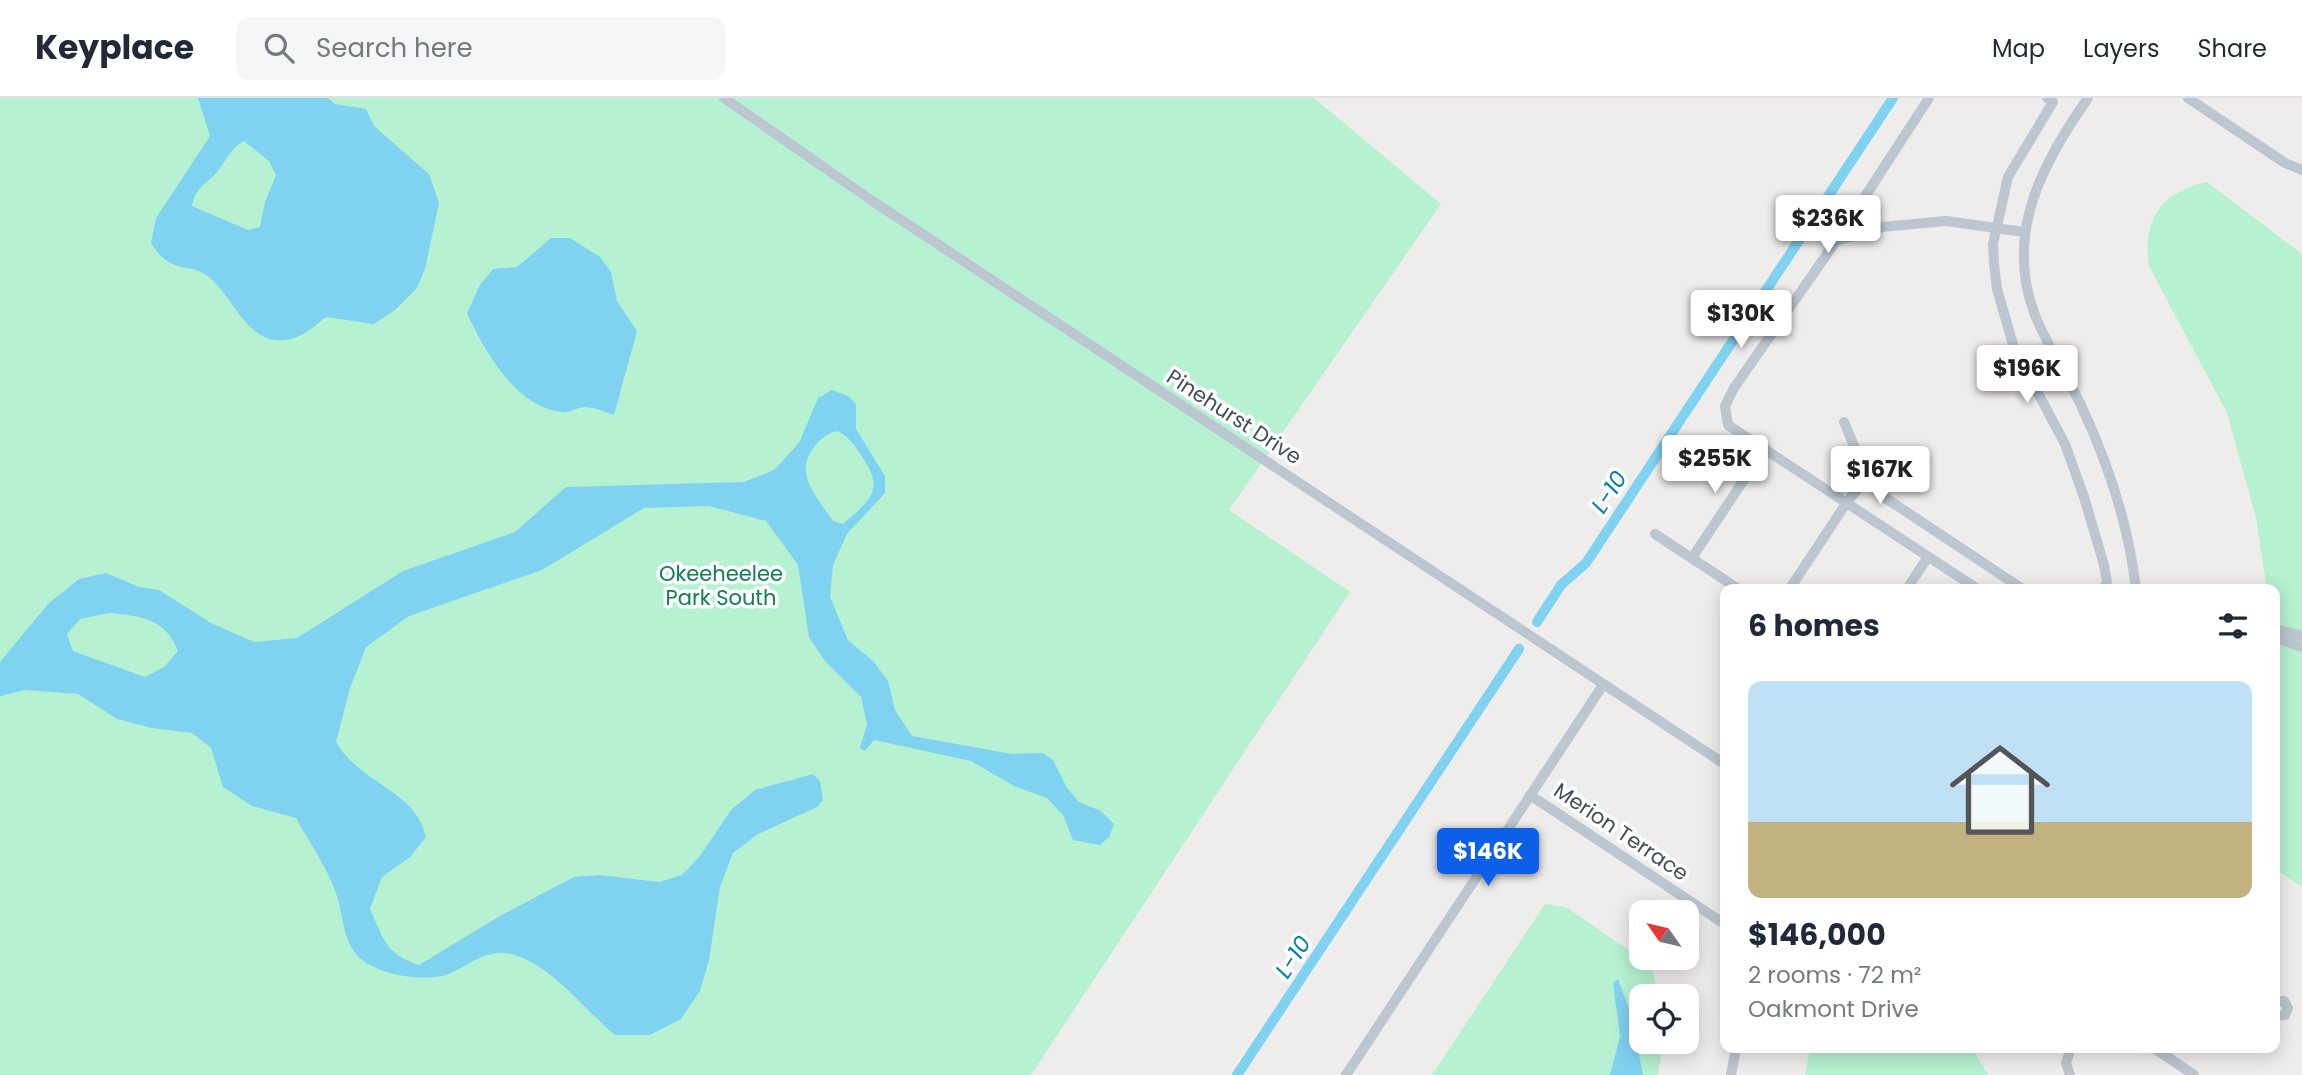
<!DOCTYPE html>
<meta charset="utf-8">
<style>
:root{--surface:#fff;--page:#f6f6f7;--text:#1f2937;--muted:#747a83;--line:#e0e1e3;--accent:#0d5ee8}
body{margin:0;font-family:Poppins,sans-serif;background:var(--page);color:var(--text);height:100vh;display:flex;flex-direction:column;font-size:26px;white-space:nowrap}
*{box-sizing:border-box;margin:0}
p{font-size:23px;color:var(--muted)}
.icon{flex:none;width:38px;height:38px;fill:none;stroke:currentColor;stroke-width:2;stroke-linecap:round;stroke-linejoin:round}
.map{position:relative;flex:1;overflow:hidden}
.sheet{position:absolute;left:1720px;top:486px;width:560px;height:469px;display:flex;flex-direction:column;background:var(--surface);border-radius:14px;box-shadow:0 4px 18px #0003}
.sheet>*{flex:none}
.needle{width:46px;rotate:304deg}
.tools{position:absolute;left:1629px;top:802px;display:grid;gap:14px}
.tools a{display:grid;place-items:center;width:70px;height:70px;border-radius:14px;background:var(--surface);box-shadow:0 4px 18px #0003;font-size:35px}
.price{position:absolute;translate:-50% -60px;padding:0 16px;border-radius:7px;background:#fff;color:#222;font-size:23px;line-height:46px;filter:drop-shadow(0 2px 4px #0008)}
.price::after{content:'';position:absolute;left:50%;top:42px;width:21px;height:16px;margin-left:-10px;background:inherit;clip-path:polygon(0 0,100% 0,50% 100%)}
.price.current{background:var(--accent);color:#fff}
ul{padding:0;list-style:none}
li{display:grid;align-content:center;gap:14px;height:371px;padding:0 28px}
li span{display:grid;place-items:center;height:217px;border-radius:14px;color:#555}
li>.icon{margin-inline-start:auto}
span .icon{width:126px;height:126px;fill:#fffc;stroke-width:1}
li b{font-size:30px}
h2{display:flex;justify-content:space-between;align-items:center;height:84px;padding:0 28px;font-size:30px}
header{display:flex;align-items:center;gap:42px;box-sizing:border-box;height:98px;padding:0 35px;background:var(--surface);border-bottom:2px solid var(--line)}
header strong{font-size:33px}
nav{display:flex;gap:38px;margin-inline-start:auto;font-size:24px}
.search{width:490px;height:63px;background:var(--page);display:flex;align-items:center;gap:18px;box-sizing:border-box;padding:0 24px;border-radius:14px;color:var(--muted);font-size:26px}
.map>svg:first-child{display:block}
</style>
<header>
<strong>Keyplace</strong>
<div class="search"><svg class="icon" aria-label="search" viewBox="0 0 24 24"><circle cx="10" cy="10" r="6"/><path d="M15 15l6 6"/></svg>Search here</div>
<nav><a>Map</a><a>Layers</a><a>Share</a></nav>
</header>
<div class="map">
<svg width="2302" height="977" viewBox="0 0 2302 977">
<rect width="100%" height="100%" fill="#efecec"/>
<g fill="#b6f1d1">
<path d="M0 0H1314L1441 106 1229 412 1350 494 1031 977H0Z"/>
<path d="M2207 84 2302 156V789L2275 771V492H2267L2256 420 2227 315 2149 168C2142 121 2161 94 2207 84Z"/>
<path d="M1545 806 1566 809 1627 851 1653 874 1659 898H1642V943H1663L1658 977H1432Z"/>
<path d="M1810 950H1972L1988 977H1805Z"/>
</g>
<g fill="#80d2f1" fill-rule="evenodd">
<path d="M198 0H328L335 6 366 11 374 28 429 76 439 105 425 171 417 190 395 212 374 226 326 219C317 226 305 237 294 240 250 254 236 202 209 179 189 163 172 179 151 145L156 120 210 38ZM244 43 269 63 276 77 265 104 260 129 248 132 192 108C195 89 207 86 218 73 227 61 231 50 244 43Z"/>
<path d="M551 140H570L600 159 611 174 617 203 637 233 614 317C605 314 592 308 583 309 576 310 569 315 562 314 516 310 484 252 467 215L480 187 493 171 517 169Z"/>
<path d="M832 292 848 298 856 306V331L885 378V395L847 436 833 467 830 499 848 542 874 564 888 583 895 612 912 638 1012 656 1043 655 1053 662 1067 690 1079 704 1101 713 1114 726 1109 739 1100 747 1073 742 1063 717 1047 700 1014 688 971 663 874 642 865 653 860 650 867 626 861 599 825 563 809 539 798 467 766 423 709 408 644 410 542 472 409 518 366 549 350 590 336 644C360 686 415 691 426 739L410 759 382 779 370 811C384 842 386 856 419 867L500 818 574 779 600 777 659 784 682 777 700 758 731 712 755 692 813 676 820 683 823 702 817 709 758 736 733 755 720 789 709 862 700 893 681 921 650 937H615C585 912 553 869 515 857 489 849 473 865 451 875 427 886 373 877 356 856 342 838 343 815 336 795 327 769 309 744 296 720L252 708 223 689 211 650 192 635 152 630 117 621 78 596 25 592 0 598V564L48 506 79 481 106 475 139 489 159 492 211 525 254 544 297 540 403 473 515 434 566 389 744 384 774 372 799 345 818 300ZM838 333C851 341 856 349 864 362 885 393 868 404 843 426L833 423C817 399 792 375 815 348 822 340 827 335 838 333ZM109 515C141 518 165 520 178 553L164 569 145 579 73 553 67 536 80 521Z"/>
<path d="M1618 881 1631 916 1643 977H1610L1620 938 1613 885Z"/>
</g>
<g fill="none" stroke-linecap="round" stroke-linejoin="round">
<g stroke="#80d2f1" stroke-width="10">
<path d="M1537 524 1561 487 1586 465 1893 0"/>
<path d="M1237 977 1519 551"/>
</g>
<g stroke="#bcc6d0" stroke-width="10">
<path d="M724 0 871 102 1726 667"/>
<path d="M1929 0 1836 143 1882 129 1946 123 2024 134"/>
<path d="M2047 0 2053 4 2008 79 1993 146 1994 166 1997 191 2014 250 2065 346 2084 399 2104 467 2107 484 2103 492"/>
<path d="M2088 0C2042 65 2004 137 2035 217 2047 247 2065 274 2079 303 2107 362 2129 427 2136 492"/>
<path d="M2188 0 2285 65 2302 72"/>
<path d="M1836 143 1734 290 1725 308 1728 327 1979 492"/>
<path d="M1844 324 1871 388 1887 401 2024 492"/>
<path d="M1655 436 1740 492"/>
<path d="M1692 460 1765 350"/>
<path d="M1789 492 1847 404 1868 379"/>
<path d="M1906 492 1928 459"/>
<path d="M2275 531 2302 538"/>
<path d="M2275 540 2302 549"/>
<path d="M1530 697 1726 827"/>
<path d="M2275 903H2284L2288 910 2285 917 2275 918"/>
<path d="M2154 950 2194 977"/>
<path d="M1346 977 1603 587"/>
<path d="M1731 977 1736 950"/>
<path d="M2070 977 2066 965 2071 950"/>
</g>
</g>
<g text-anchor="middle" stroke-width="7" stroke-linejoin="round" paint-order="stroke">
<g font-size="21" fill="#444e5b" stroke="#fff">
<text transform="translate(1234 319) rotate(33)" y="7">Pinehurst Drive</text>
<text transform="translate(1621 734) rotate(34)" y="7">Merion Terrace</text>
</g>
<g font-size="21" fill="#108050" stroke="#fff">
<text x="721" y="483">Okeeheelee<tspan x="721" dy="24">Park South</tspan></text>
</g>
<g font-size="23" font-style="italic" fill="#037fae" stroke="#fff">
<text transform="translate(1609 394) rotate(-57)" y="8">L-10</text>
<text transform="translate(1293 859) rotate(-57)" y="8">L-10</text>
</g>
</g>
</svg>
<div class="tools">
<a><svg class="needle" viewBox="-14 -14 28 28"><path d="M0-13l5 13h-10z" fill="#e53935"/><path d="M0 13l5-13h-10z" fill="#747a83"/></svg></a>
<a><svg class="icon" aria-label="locate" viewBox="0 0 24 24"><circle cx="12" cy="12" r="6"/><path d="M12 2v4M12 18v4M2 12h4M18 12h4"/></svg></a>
</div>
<b class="price" style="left:1828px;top:157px">$236K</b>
<b class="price" style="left:1741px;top:252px">$130K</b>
<b class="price" style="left:2027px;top:307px">$196K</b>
<b class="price" style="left:1715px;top:397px">$255K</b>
<b class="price" style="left:1880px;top:408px">$167K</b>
<b class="price current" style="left:1488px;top:790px">$146K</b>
<section class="sheet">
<h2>6 homes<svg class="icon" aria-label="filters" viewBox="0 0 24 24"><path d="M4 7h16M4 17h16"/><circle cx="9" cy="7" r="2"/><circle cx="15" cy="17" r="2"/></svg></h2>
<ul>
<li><span style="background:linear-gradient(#bfe0f5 65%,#c2b280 0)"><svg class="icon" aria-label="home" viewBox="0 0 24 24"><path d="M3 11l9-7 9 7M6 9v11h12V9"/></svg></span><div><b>$146,000</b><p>2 rooms · 72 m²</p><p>Oakmont Drive</p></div></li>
</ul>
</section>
</div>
